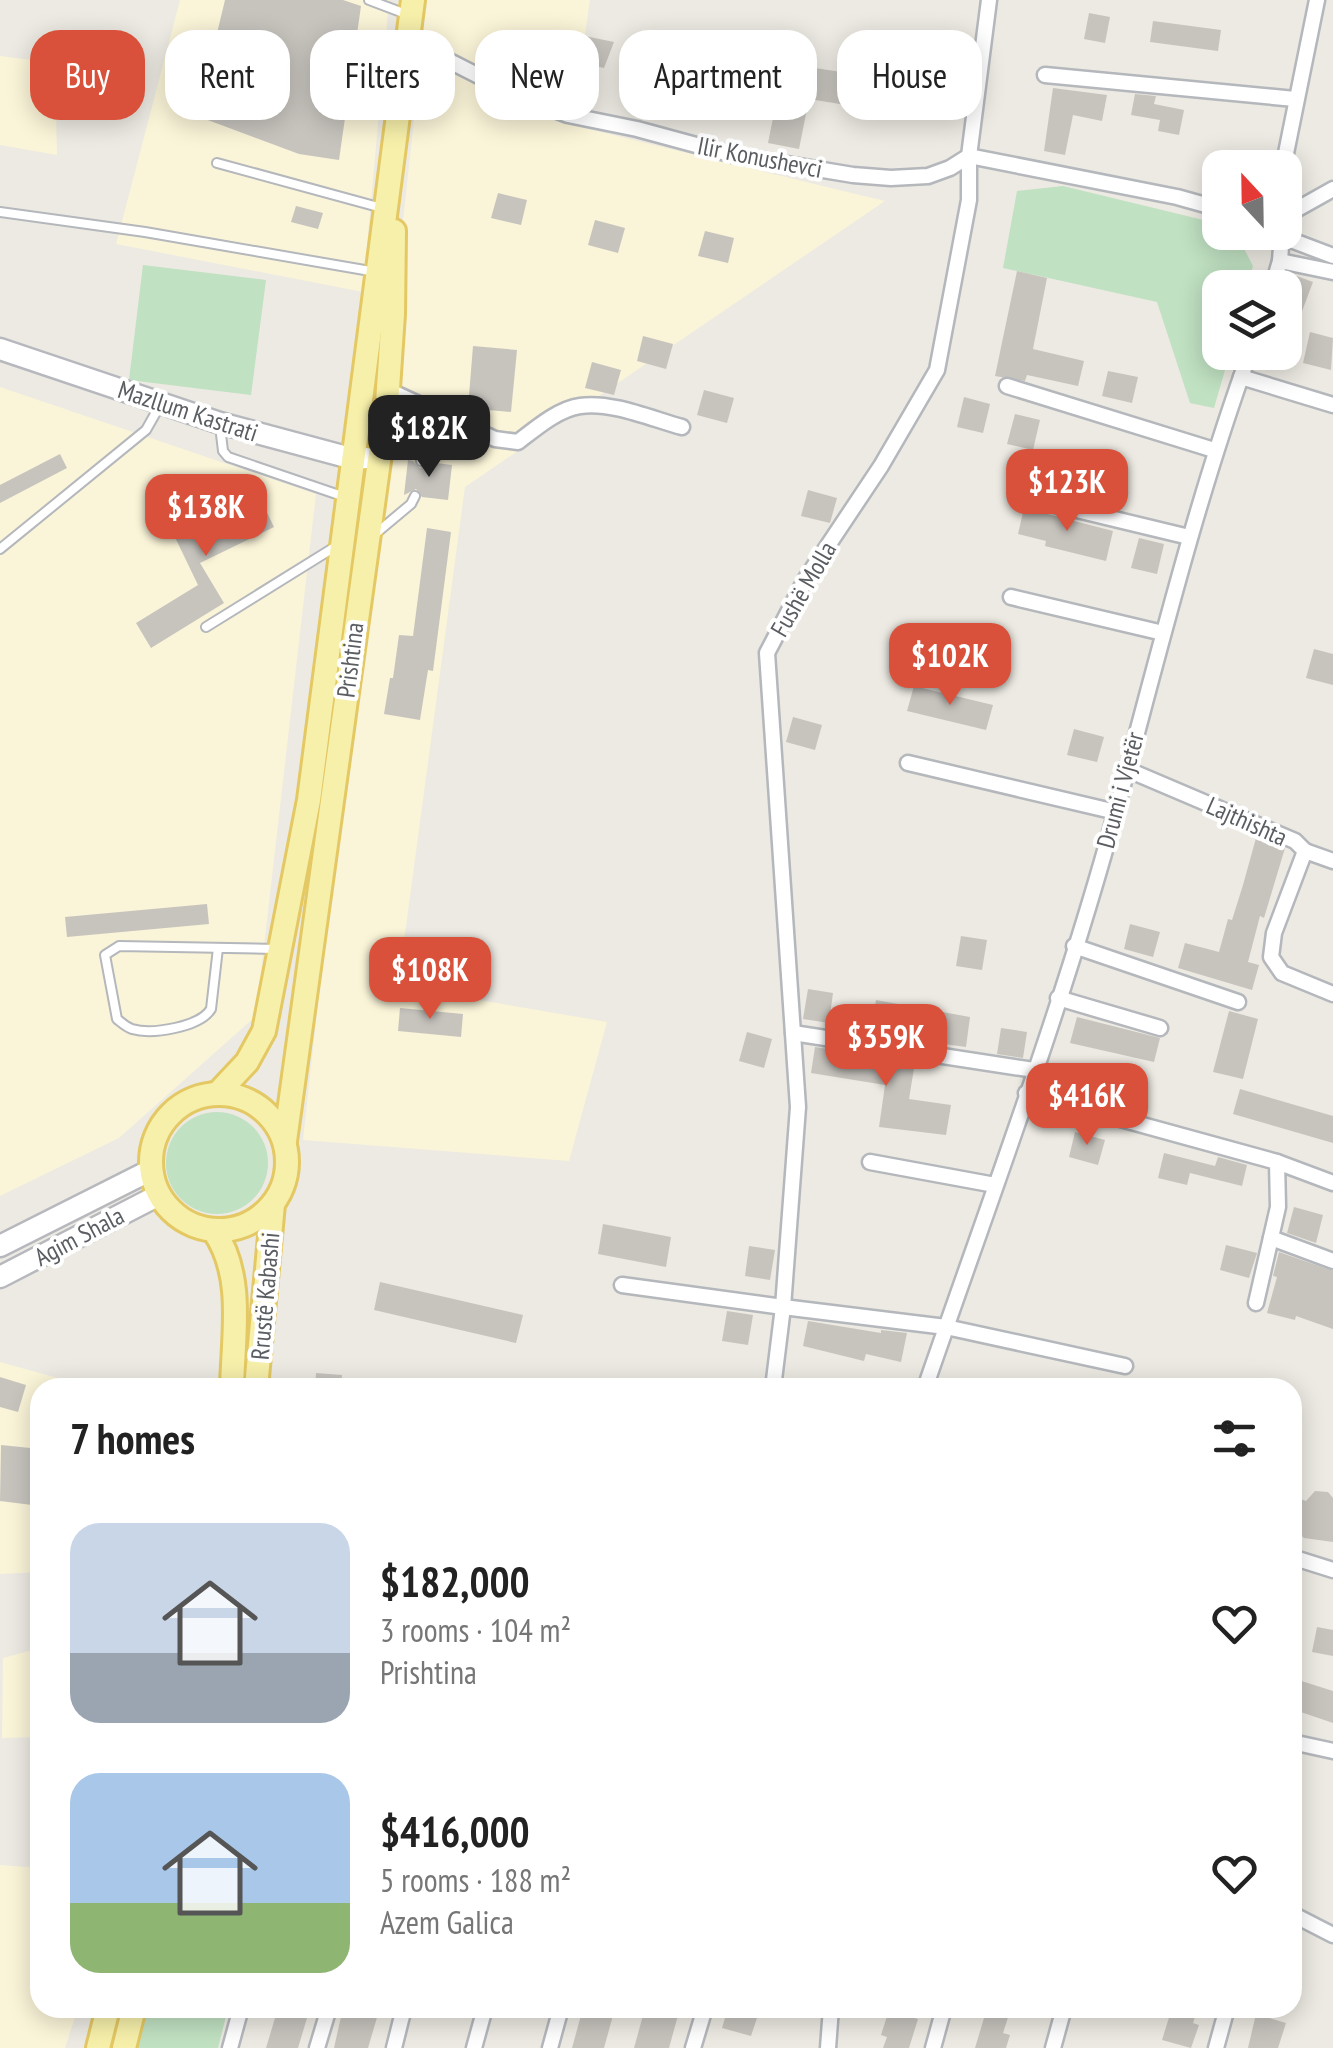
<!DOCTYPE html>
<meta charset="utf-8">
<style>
:root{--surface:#fff;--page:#f2f2f2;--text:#222;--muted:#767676;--accent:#d9513b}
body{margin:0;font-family:"PT Sans Narrow",sans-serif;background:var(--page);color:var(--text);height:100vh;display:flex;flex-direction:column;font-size:38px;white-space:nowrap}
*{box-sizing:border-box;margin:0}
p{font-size:32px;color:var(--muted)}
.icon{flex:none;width:55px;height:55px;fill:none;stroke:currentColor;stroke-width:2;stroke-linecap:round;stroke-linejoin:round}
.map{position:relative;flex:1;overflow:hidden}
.drawer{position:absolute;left:30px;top:1378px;width:1272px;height:640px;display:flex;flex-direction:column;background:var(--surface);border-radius:30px;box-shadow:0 5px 25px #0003}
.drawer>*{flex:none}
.top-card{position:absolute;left:30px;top:30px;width:1275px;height:90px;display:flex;gap:20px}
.needle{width:65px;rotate:338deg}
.controls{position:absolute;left:1202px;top:150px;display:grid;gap:20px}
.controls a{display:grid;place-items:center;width:100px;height:100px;border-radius:20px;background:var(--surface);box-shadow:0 5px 25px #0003;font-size:50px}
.price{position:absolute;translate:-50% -85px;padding:0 22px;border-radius:20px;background:var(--accent);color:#fff;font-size:32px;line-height:65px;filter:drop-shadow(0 2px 5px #0008)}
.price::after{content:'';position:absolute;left:50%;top:60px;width:30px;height:22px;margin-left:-15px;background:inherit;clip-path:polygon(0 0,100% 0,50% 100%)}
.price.current{background:#222;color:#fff}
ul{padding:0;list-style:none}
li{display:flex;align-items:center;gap:30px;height:250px;padding:0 40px}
li span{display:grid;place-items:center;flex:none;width:280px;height:200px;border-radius:30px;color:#555}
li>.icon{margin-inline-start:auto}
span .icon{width:120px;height:120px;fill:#fffc;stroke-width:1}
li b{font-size:42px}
h2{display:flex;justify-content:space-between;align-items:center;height:120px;padding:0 40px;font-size:42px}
.chip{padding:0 35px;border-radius:30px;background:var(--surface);box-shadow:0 5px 25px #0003;font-size:35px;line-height:90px}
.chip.current{background:var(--accent);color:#fff}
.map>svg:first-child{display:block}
</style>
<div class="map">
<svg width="1333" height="2048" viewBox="0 0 1333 2048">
<rect width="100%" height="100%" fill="#eceae2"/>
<g fill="#faf4d8">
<path d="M180 0H389L363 292 116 244Z"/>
<path d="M427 0H590L572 125 885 201 465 487 398 986 607 1022 569 1161 303 1140Z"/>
<path d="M0 56 55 63 57 155 0 145Z"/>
<path d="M0 387 316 494 256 1016 119 1138 0 1196Z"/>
<path d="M0 1362 90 1387 40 1388V1572L0 1574Z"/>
<path d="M40 1648V1737L2 1738 3 1658Z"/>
<path d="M0 1865 40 1868V2008H78L65 2048H0Z"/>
</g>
<g fill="#c0e1c2">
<path d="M1063 186 1220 224V232L1236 233 1253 266 1247 287 1220 288V352L1230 353 1214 408 1190 403 1157 302 1003 268 1017 191Z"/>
<path d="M143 265 266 280 251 395 129 380Z"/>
<circle cx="217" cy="1163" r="51"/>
<path d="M148 2008H228L218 2048H138Z"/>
</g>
<g fill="#c7c4be">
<path d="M225 0H343L361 6 339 160 299 154 197 116Z"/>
<path d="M1089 13 1110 17 1105 43 1084 39Z"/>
<path d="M1153 21 1221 30 1218 51 1150 42Z"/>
<path d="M585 36 614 42 604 68 575 62Z"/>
<path d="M721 46 815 65V68L900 81 895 113 809 99 799 149 768 143 778 93 714 81Z"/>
<path d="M525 51 550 58 543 93 516 83Z"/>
<path d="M1053 88 1107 95 1102 121 1073 115 1065 155 1044 151Z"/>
<path d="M1135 94 1156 96 1154 104 1184 110 1179 135 1158 131 1160 120 1131 115Z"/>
<path d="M498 193 527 200 521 225 491 218Z"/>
<path d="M296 206 323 213 318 229 291 222Z"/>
<path d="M595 220 625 228 618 253 588 245Z"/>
<path d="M705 231 734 238 728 263 698 256Z"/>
<path d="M1017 271 1047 278 1033 349 1084 361 1078 386 1027 375 1025 381 995 376Z"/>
<path d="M1294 275 1313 282 1301 314 1285 308Z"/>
<path d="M1310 332 1333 338 1331 370 1303 363Z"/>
<path d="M643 336 673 344 666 369 637 361Z"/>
<path d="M473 346 517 350 511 412 468 408Z"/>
<path d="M592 362 621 370 614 395 585 388Z"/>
<path d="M1108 371 1138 377 1132 403 1102 396Z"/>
<path d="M704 390 734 398 727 423 697 415Z"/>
<path d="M964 397 990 404 983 433 957 427Z"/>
<path d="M1015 414 1040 420 1033 450 1007 444Z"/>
<path d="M60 454 67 468 0 503V485Z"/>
<path d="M408 460 413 461 420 468 428 462 452 465 448 500 422 497 416 489 404 495Z"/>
<path d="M254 486 274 527 200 563 224 603 151 648 136 623 198 585 170 527Z"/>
<path d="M808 490 837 498 830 523 801 516Z"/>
<path d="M1024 508 1113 531 1106 561 1045 546 1046 541 1018 534Z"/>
<path d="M427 528 451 532 433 671 428 670 420 720 384 714 390 678H393L399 635 413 636Z"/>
<path d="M1139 538 1164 544 1157 574 1131 568Z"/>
<path d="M1314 649 1333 654V685L1306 678Z"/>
<path d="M914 686 993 705 986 730 907 711Z"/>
<path d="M793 717 822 725 815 750 786 742Z"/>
<path d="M1074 729 1104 737 1097 762 1067 755Z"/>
<path d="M1256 838 1285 848 1264 918 1260 916 1248 962 1259 965 1252 990 1178 968 1185 943 1219 952 1228 919 1232 920 1243 885Z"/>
<path d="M207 904 209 924 67 937 65 917Z"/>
<path d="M1130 924 1160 932 1153 957 1124 949Z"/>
<path d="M961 936 987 940 982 970 956 966Z"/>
<path d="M808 989 833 993 829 1023 803 1019Z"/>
<path d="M876 1000 970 1017 966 1047 870 1034Z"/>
<path d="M400 1008 463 1014 461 1037 398 1031Z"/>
<path d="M1229 1011 1258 1019 1243 1079 1213 1072Z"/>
<path d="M1077 1017 1160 1038 1154 1062 1070 1043Z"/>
<path d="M1001 1028 1027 1032 1023 1058 997 1054Z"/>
<path d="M747 1032 772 1039 764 1068 739 1061Z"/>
<path d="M815 1047 915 1062 909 1099 951 1105 946 1135 879 1127 885 1085 811 1073Z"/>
<path d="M1240 1089 1333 1116V1143L1233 1114Z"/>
<path d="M1075 1132 1105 1140 1098 1165 1069 1157Z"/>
<path d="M1164 1153 1215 1166 1218 1157 1247 1165 1242 1186 1190 1173 1187 1185 1158 1178Z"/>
<path d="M1294 1207 1323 1215 1316 1243 1287 1233Z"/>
<path d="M603 1224 671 1237 666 1267 598 1254Z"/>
<path d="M1226 1245 1257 1253 1249 1278 1220 1270Z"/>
<path d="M749 1246 775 1250 770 1280 745 1276Z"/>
<path d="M1279 1252 1333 1271V1329L1296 1316 1295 1320 1267 1313 1277 1277 1273 1276Z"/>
<path d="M380 1282 523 1315 516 1343 374 1310Z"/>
<path d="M727 1311 753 1315 748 1345 722 1341Z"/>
<path d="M808 1321 881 1333V1330L907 1333 901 1362 866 1354 864 1361 803 1346Z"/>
<path d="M316 1373 342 1375 341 1388H315Z"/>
<path d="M0 1377 26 1385 18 1412 0 1407Z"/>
<path d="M1 1445 40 1449V1506L0 1501Z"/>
<path d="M1315 1491 1328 1492 1333 1498V1542L1304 1538 1292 1527V1508L1297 1498 1306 1501Z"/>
<path d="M1317 1627 1333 1630V1656L1312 1652Z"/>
<path d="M1292 1678 1333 1691V1723L1292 1709Z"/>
<path d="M278 2008H310L298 2048H266Z"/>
<path d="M343 2008 378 2014 368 2048H334Z"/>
<path d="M583 2008H615L604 2048H572Z"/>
<path d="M645 2008H680L669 2048H634Z"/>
<path d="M728 2008 759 2012 751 2036 722 2028Z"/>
<path d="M987 2008H1011L1003 2033 1010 2035 1006 2048H975Z"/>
<path d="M1172 2008H1198L1193 2023 1199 2025 1191 2048 1162 2040Z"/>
<path d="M889 2010 918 2019 909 2048H883L887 2037 881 2035Z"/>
<path d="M1256 2014 1286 2023 1278 2048H1248Z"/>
</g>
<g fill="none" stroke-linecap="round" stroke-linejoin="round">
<g stroke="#b4b7bb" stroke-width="12">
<g id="service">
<path d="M369 0 406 14"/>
<path d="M217 163 382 208"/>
<path d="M0 212 145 232 376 272"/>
<path d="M390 417 419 451 421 461"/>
<path d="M220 426 223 451 228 457 345 497"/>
<path d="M374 535 411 504 415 496"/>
<path d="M0 549 146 430 159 407"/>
<path d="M206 627 338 545"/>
<path d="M218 948 211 1009C200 1027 152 1035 132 1029 126 1027 122 1023 117 1019L105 955 119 946 276 949"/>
</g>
</g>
<g stroke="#b4b7bb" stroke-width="19">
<g id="minor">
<path d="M408 40 520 97 568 115 637 129 733 155 853 175 891 178 928 176 950 168 969 156 989 0"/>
<path d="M1045 75 1295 99"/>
<path d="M1283 168 1317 0"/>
<path d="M1285 216 1333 189"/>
<path d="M1283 237 1333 256"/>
<path d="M1280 261 1333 272"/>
<path d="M1272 288 1280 261 1282 232"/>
<path d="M1241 377 1333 405"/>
<path d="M1007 386 1214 450"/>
<path d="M388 390 495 439 518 442C535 429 558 409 580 406 611 401 652 419 682 427"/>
<path d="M1027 498 1189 537"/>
<path d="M1011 597 1163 633"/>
<path d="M908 763 1116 812"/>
<path d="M1126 769 1295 841 1305 851 1274 933 1271 957 1282 973 1333 994"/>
<path d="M1305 851 1333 861"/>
<path d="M1074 946 1238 1002"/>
<path d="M1058 998 1160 1028"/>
<path d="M793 1033 1034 1070"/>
<path d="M1026 1093 1277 1162 1278 1207 1256 1303"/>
<path d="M870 1162 995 1185"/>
<path d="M1277 1162 1333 1183"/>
<path d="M1271 1238 1333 1261"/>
<path d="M622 1285 783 1307 798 1107 767 653 805 580 881 466 937 370 969 200V156L1177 197 1220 209"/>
<path d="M773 1388 783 1307 946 1327 1125 1366"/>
<path d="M925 1388C991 1197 1063 1006 1116 811 1158 657 1195 503 1250 352"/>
<path d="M1298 1559 1333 1570"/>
<path d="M1292 1742 1333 1751"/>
<path d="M1292 1914 1333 1935"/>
<path d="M230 2048 241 2008"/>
<path d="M317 2048 329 2008"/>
<path d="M394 2048 404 2008"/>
<path d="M474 2048 485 2008"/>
<path d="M550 2048 561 2008"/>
<path d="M693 2048 705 2008"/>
<path d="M828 2048 831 2008"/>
<path d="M933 2048 944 2008"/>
<path d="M1053 2048 1064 2008"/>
<path d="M1216 2048 1227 2008"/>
</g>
</g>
<g stroke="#b6b8bd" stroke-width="25">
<g id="secondary">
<path d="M0 349 220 423 354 459 366 458"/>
<path d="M0 1246 151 1170"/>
<path d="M0 1277 159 1195"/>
</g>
</g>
<g stroke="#e4c863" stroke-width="28">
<g id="primary">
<circle cx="219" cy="1162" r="68"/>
<path d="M217 1094 247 1062 264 1031 309 800 413 0"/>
<path d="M285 1141 387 403 393 314 394 231"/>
<path d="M214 1231C245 1276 233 1336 232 1388"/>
<path d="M256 1388 273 1204"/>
<path d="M98 2048 108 2008"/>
<path d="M124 2048 134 2008"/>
</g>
</g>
<use href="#service" stroke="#fff" stroke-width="8"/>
<use href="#minor" stroke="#fff" stroke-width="14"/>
<use href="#secondary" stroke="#fff" stroke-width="20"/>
<use href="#primary" stroke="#f7f0ab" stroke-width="22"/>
</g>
<g text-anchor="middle" stroke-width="8" stroke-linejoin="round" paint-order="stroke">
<g font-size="25" fill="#5a5d61" stroke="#fff">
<text transform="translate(760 157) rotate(11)" y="9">Ilir Konushevci</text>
<text transform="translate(188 411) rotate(18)" y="9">Mazllum Kastrati</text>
<text transform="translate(803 589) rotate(-60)" y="9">Fushë Molla</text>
<text transform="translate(350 660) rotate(-83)" y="9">Prishtina</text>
<text transform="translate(1120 790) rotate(-75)" y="9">Drumi i Vjetër</text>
<text transform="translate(1247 821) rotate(24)" y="9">Lajthishta</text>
<text transform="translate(79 1236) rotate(-28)" y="9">Agim Shala</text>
<text transform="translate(265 1296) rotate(-85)" y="9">Rrustë Kabashi</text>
</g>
</g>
</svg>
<div class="controls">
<a><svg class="needle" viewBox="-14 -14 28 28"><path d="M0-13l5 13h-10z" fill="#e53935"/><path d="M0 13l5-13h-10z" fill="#767676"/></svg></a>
<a><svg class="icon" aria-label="layers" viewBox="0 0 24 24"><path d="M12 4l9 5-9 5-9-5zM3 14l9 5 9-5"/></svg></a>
</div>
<b class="price current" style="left:429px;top:480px">$182K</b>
<b class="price" style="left:1067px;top:534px">$123K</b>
<b class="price" style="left:206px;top:559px">$138K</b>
<b class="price" style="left:950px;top:708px">$102K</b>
<b class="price" style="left:430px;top:1022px">$108K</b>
<b class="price" style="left:886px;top:1089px">$359K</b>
<b class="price" style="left:1087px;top:1148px">$416K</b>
<div class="top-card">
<a class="chip current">Buy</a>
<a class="chip">Rent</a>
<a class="chip">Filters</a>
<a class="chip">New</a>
<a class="chip">Apartment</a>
<a class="chip">House</a>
</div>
<section class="drawer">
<h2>7 homes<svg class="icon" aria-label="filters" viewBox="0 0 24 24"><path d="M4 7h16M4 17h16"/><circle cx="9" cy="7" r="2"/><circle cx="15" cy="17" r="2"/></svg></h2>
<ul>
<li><span style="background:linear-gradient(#c9d6e8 65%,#9aa5b1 0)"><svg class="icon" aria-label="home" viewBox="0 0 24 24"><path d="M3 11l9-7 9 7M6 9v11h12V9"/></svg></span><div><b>$182,000</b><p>3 rooms · 104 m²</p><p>Prishtina</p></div><svg class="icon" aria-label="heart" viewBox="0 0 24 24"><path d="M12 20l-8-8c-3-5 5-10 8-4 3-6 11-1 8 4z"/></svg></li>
<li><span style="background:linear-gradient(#a9c7e8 65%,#8fb573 0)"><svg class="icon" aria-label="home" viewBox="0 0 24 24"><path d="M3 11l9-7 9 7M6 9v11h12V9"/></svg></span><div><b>$416,000</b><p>5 rooms · 188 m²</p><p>Azem Galica</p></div><svg class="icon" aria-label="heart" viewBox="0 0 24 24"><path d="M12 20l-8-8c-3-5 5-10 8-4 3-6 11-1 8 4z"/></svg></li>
</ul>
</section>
</div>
